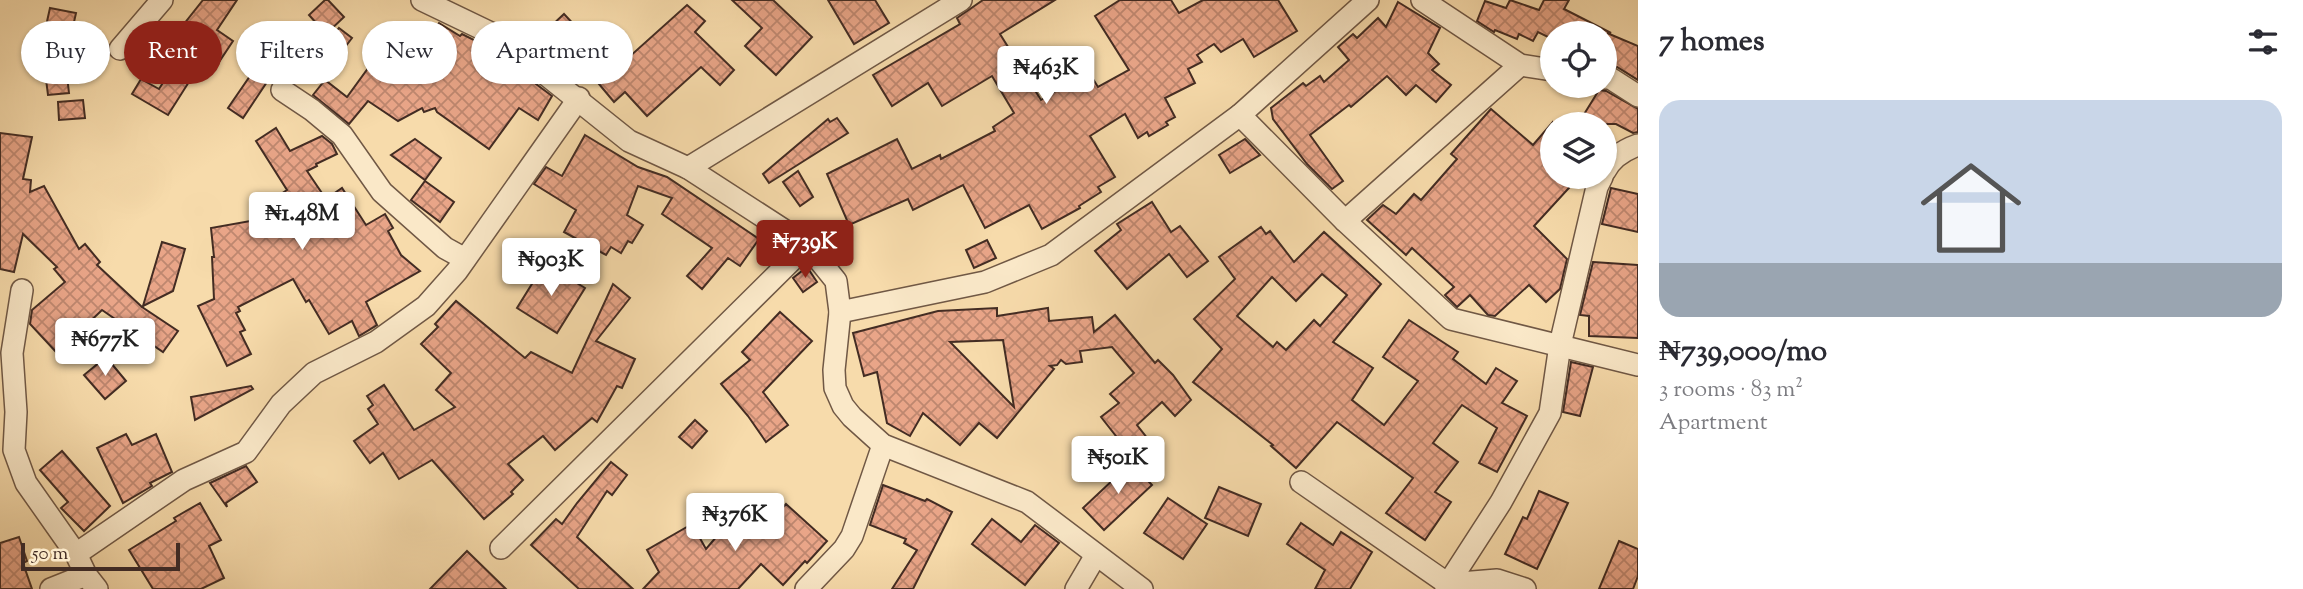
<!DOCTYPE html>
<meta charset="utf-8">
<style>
:root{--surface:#fff;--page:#f2f2f3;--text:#2b2b33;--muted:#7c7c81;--accent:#8f2418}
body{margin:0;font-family:"Sorts Mill Goudy",serif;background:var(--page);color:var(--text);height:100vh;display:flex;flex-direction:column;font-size:26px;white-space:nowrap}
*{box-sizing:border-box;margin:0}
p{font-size:23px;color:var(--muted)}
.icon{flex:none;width:38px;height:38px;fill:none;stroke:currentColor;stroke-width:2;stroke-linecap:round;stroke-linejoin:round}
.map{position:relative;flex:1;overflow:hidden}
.details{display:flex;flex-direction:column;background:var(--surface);width:665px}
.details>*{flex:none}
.hud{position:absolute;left:21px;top:21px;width:665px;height:63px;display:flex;gap:14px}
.buttons{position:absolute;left:1540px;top:21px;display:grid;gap:14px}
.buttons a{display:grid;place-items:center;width:77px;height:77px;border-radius:50%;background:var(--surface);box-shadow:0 2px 5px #0004;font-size:35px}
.scale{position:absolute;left:21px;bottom:18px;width:159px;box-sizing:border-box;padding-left:7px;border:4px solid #432c23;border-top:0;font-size:19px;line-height:24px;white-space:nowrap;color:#432c23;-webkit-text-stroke:5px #fae8c8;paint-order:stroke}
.price{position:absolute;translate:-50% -60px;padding:0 16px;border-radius:7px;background:#fff;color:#222;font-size:23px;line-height:46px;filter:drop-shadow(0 2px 4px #0008)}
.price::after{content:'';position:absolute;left:50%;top:42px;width:21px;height:16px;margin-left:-10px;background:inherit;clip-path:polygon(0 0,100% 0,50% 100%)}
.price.on{background:var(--accent);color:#fff}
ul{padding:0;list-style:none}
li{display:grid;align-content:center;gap:14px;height:371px;padding:0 21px}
li span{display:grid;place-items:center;height:217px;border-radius:21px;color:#555}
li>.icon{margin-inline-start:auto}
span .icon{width:126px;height:126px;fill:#fffc;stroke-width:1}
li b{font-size:30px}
h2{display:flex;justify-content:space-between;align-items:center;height:84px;padding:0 21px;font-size:30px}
.chip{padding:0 24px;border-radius:32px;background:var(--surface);box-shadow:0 2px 5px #0004;font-size:24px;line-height:63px}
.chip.on{background:var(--accent);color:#fff}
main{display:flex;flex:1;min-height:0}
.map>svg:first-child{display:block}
</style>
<main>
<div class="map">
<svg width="1638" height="589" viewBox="0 0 1638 589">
<defs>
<pattern id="building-cross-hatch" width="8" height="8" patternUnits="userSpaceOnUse" patternTransform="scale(1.75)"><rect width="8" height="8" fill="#e9a588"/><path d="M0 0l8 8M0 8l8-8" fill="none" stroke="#be876f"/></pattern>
</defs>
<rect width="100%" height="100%" fill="#f7dbab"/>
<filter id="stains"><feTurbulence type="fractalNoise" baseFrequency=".00286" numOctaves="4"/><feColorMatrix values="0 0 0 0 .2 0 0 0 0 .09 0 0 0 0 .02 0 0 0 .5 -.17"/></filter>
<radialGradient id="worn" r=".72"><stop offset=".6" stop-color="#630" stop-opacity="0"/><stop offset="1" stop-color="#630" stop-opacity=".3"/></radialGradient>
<g fill="url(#building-cross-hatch)" stroke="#432c23" stroke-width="2" fill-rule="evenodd">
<path d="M203 0H237L217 30 233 41 219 62 201 49 204 37 180 29Z"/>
<path d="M325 0H328L344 17 326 34 309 15Z"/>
<path d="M732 0H773L812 37 776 75 745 46 762 28Z"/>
<path d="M828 0H875L889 23 854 44Z"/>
<path d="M983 0H1055L1000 34 1041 100 1088 71 1098 87 1129 70 1095 16 1120 0H1171L1179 13 1203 0H1278L1297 31 1254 57 1243 39 1221 52 1214 44 1197 55 1202 62 1188 69 1195 83 1165 98 1175 117 1166 122 1168 125 1149 136 1147 132 1138 138 1125 114 1090 136 1115 177 1098 187 1101 192 1079 206 1080 208 1042 229 1029 205 985 228 963 185 913 210 908 199 849 225 827 174 897 139 912 169 940 155 941 159 995 131 993 127 1014 113 992 76 942 106 928 83 892 106 873 75 960 24 957 18Z"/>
<path d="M1510 0 1539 10 1544 0H1569L1564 9 1611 33H1607L1638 46V80L1617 67 1605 65V33H1552V39L1538 32 1533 41 1519 34 1517 39 1495 30 1494 32 1477 21 1485 1 1506 8Z"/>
<path d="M1398 2 1440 28 1428 53 1439 64 1432 70 1451 85 1436 102 1416 85 1406 95 1387 76 1351 107 1349 105 1310 135 1343 181 1332 189 1307 164 1273 119 1271 108 1303 83 1306 86 1320 76 1324 82 1349 60 1338 47 1353 34 1357 38 1378 18 1386 27Z"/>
<path d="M687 5 705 21 695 32 734 70 720 85 701 67 647 116 625 92 614 102 599 84Z"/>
<path d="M50 8 76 13 72 31 84 33 79 61 65 59 69 93 48 95 43 55 36 53 42 25 46 26Z"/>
<path d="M564 14 593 45 577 60 549 28Z"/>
<path d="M401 23 426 41 439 23 460 36 462 34 484 45 552 96 538 120 519 108 489 149 437 112 435 108 424 112 422 108 398 121 368 101 349 124 313 95 325 80 347 97Z"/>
<path d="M339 28 352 38 332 64 319 54Z"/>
<path d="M183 51 206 55 168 115 132 94 141 79 159 89Z"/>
<path d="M261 60 275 70 243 118 228 108Z"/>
<path d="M1599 90 1606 91 1638 109V132L1633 133 1616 124H1578Z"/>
<path d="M83 100 85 118 59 120 58 102Z"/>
<path d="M1491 109 1533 145 1552 123V177H1579L1534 226 1567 259 1560 289 1546 302 1529 285 1495 316 1488 315 1470 295 1457 307 1445 295 1454 287 1412 248 1406 255 1367 220 1383 205 1396 214 1414 194 1421 200 1457 159 1451 154Z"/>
<path d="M837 118 848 133 769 183 763 174 828 119 830 122Z"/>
<path d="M276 128 290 151 322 136 332 144 337 154 316 164 317 166 307 171 326 199 342 188 366 225 385 214 393 228 388 231 401 255 420 271 366 302 377 325 359 336 352 321 329 334 309 300 306 302 293 279 238 307 240 311 236 313 245 330 240 332 251 354 227 366 198 306 214 299 212 257H214L211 228 261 219 256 210 287 190 256 141Z"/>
<path d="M0 133 32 137 23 179 31 180 30 192 44 186 79 249 85 244 100 262 97 265 142 307 178 331 163 352 102 310 57 353 30 324 32 310 65 282 54 269 57 267 23 234 14 272 0 269Z"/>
<path d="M585 135 638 167 667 177 759 239 740 266 728 258 702 289 687 276 712 248 662 214 672 198 638 186 627 215 643 225 632 243 628 241 621 253 611 247 606 255 564 232 576 210 534 184 546 167 562 176Z"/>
<path d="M415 139 441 158 425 180 391 155Z"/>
<path d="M1245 139 1260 155 1230 173 1219 155Z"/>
<path d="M798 171 813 197 800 206 783 182Z"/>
<path d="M425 181 454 202 440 222 411 200Z"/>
<path d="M1611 188 1638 194V232L1602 224Z"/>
<path d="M1152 202 1171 232 1180 226 1208 261 1187 277 1169 254 1127 289 1095 251 1121 230 1117 224Z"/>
<path d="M1261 227 1266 234 1270 231 1294 262 1324 232 1381 284 1333 342 1373 368 1352 400 1384 425 1418 381 1383 357 1409 320 1458 352 1453 359 1486 384 1496 368 1517 381 1502 403 1527 416 1497 472 1479 463 1497 428 1462 405 1433 443 1458 462 1435 492 1451 502 1425 540 1386 513 1413 478 1337 422 1296 468 1271 446 1273 445 1193 382 1222 349 1194 319 1235 279 1219 257ZM1322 274 1347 295 1320 326 1314 320 1286 350 1277 342 1273 347 1237 316 1272 277 1296 301Z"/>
<path d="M987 240 996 258 974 268 966 250Z"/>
<path d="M162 242 185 249 173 291 143 306Z"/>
<path d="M1593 262 1638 265V338L1589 336V316L1580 315Z"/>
<path d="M545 263 585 288 557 333 517 308Z"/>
<path d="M807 267 817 282 803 292 793 278Z"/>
<path d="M613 284 630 298 596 341 635 359 622 388 617 386 597 422 592 418 555 450 543 436 508 464 523 480 511 492 513 494 484 519 432 460 399 479 383 453 370 463 354 441 378 424 368 409 373 405 367 396 384 385 414 430 455 407 436 390 451 373 421 344 438 327 435 324 456 301 525 358 531 352 572 373Z"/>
<path d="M997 308V316L1048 308 1049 321 1092 317 1094 332 1115 315 1155 363 1158 360 1173 375 1191 400 1175 416 1162 402 1137 425 1159 453 1139 469 1128 456 1130 454 1101 417 1119 403 1110 394 1134 373 1112 347 1080 351 1082 362 1066 364 1061 360 1057 365 1050 366 1054 369 997 438 979 423 960 445 923 413 910 436 887 423 877 372 864 376 853 333 938 311ZM1003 340 1014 407 950 342Z"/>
<path d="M780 312 812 341 763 392 788 425 766 442 748 416 721 384 750 360 742 352Z"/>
<path d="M106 357 126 381 105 399 84 375Z"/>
<path d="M1571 362 1593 367 1580 416 1563 412Z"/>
<path d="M251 386 253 389 195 420 191 397Z"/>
<path d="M695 420 707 431 692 448 679 437Z"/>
<path d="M126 434 132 445 156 434 172 472 150 483 152 486 123 503 97 448Z"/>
<path d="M62 451 110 506 84 531 61 508 68 502 40 470Z"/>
<path d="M611 462 627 475 612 495 607 491 577 537 633 589H579L531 545 556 519 562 524 577 503Z"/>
<path d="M1131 463 1152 485 1104 530 1083 508Z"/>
<path d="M246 466 257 482 226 503 227 507 210 483Z"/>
<path d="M883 485 925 501 927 499 952 512 913 589H892L917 550 904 543 906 539 870 525Z"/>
<path d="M1219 487 1261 504 1248 536 1205 518Z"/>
<path d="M1539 491 1568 503 1537 569 1505 554 1523 517 1527 519Z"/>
<path d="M1168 498 1207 524 1183 559 1144 533Z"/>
<path d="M200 503 221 540 209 546 224 578 201 589H153L129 550 176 521 174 518Z"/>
<path d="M786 504 827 541 807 563 805 561 783 585 761 564 738 589H643L659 572 647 550 692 524 706 549 741 508 764 528Z"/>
<path d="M992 519 1021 542 1035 525 1059 543 1025 585 972 544Z"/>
<path d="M1301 523 1333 545 1341 532 1372 552 1350 589H1315L1325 570 1287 544Z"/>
<path d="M19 537 27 561 23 563 32 589H0V543Z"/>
<path d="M1619 541 1638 549V576L1633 589H1599Z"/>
<path d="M467 551 506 589H430Z"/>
</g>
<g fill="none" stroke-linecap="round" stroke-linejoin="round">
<g stroke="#705845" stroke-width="24">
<g id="minor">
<path d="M422 0 499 37 629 141 688 168 807 245 836 281 840 312 834 370 835 388 843 406 852 417 883 445 1027 502 1142 589"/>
<path d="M1422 0 1520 65 1552 70"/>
<path d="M120 49 162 0"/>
<path d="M1605 78H1610L1638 96"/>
<path d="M282 90 312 110 342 135 382 192 445 248 465 259"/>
<path d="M1240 115 1368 0"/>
<path d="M688 168 961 0"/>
<path d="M1605 171C1612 157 1624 150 1638 145"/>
<path d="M1345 221 1520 65"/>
<path d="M22 290 12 353 16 412 14 450 26 483 76 554 86 575 97 589"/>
<path d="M840 312 985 282 1051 255 1240 115 1345 221 1451 319 1638 365"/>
<path d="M1301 482 1448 584 1501 502 1550 413 1560 345 1597 187 1602 177"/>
<path d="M501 548 807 245"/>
<path d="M76 554 184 480 246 452 281 404 314 373 376 342 426 306 457 271 579 98"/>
<path d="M51 589 86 575"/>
<path d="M806 589 844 549 852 536 883 445"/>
<path d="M1076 589 1096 555"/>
<path d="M1446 589 1448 584 1497 580 1525 589"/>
</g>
</g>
<use href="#minor" stroke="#fae8c8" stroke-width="21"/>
</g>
<rect width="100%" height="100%" filter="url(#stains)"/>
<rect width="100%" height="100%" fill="url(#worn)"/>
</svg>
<div class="buttons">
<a><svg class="icon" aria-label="locate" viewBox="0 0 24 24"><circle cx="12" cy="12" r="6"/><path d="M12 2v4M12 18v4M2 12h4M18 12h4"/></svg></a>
<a><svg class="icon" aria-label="layers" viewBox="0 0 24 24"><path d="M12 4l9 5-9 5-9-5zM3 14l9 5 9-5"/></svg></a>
</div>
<div class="scale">50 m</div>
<b class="price" style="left:1046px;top:106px">₦463K</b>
<b class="price" style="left:302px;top:252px">₦1.48M</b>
<b class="price on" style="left:805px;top:280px">₦739K</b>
<b class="price" style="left:551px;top:298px">₦903K</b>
<b class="price" style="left:105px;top:378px">₦677K</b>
<b class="price" style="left:1118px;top:496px">₦501K</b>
<b class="price" style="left:735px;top:553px">₦376K</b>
<div class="hud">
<a class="chip">Buy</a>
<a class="chip on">Rent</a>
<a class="chip">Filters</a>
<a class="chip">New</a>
<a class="chip">Apartment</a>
</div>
</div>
<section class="details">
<h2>7 homes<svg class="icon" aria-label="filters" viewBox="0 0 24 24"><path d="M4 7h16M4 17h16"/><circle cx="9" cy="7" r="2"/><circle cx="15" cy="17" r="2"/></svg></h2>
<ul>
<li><span style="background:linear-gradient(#c9d6e8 75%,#9aa5b1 0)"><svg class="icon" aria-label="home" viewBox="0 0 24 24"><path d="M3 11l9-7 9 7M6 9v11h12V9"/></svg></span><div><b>₦739,000/mo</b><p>3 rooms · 83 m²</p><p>Apartment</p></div></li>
</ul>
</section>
</main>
